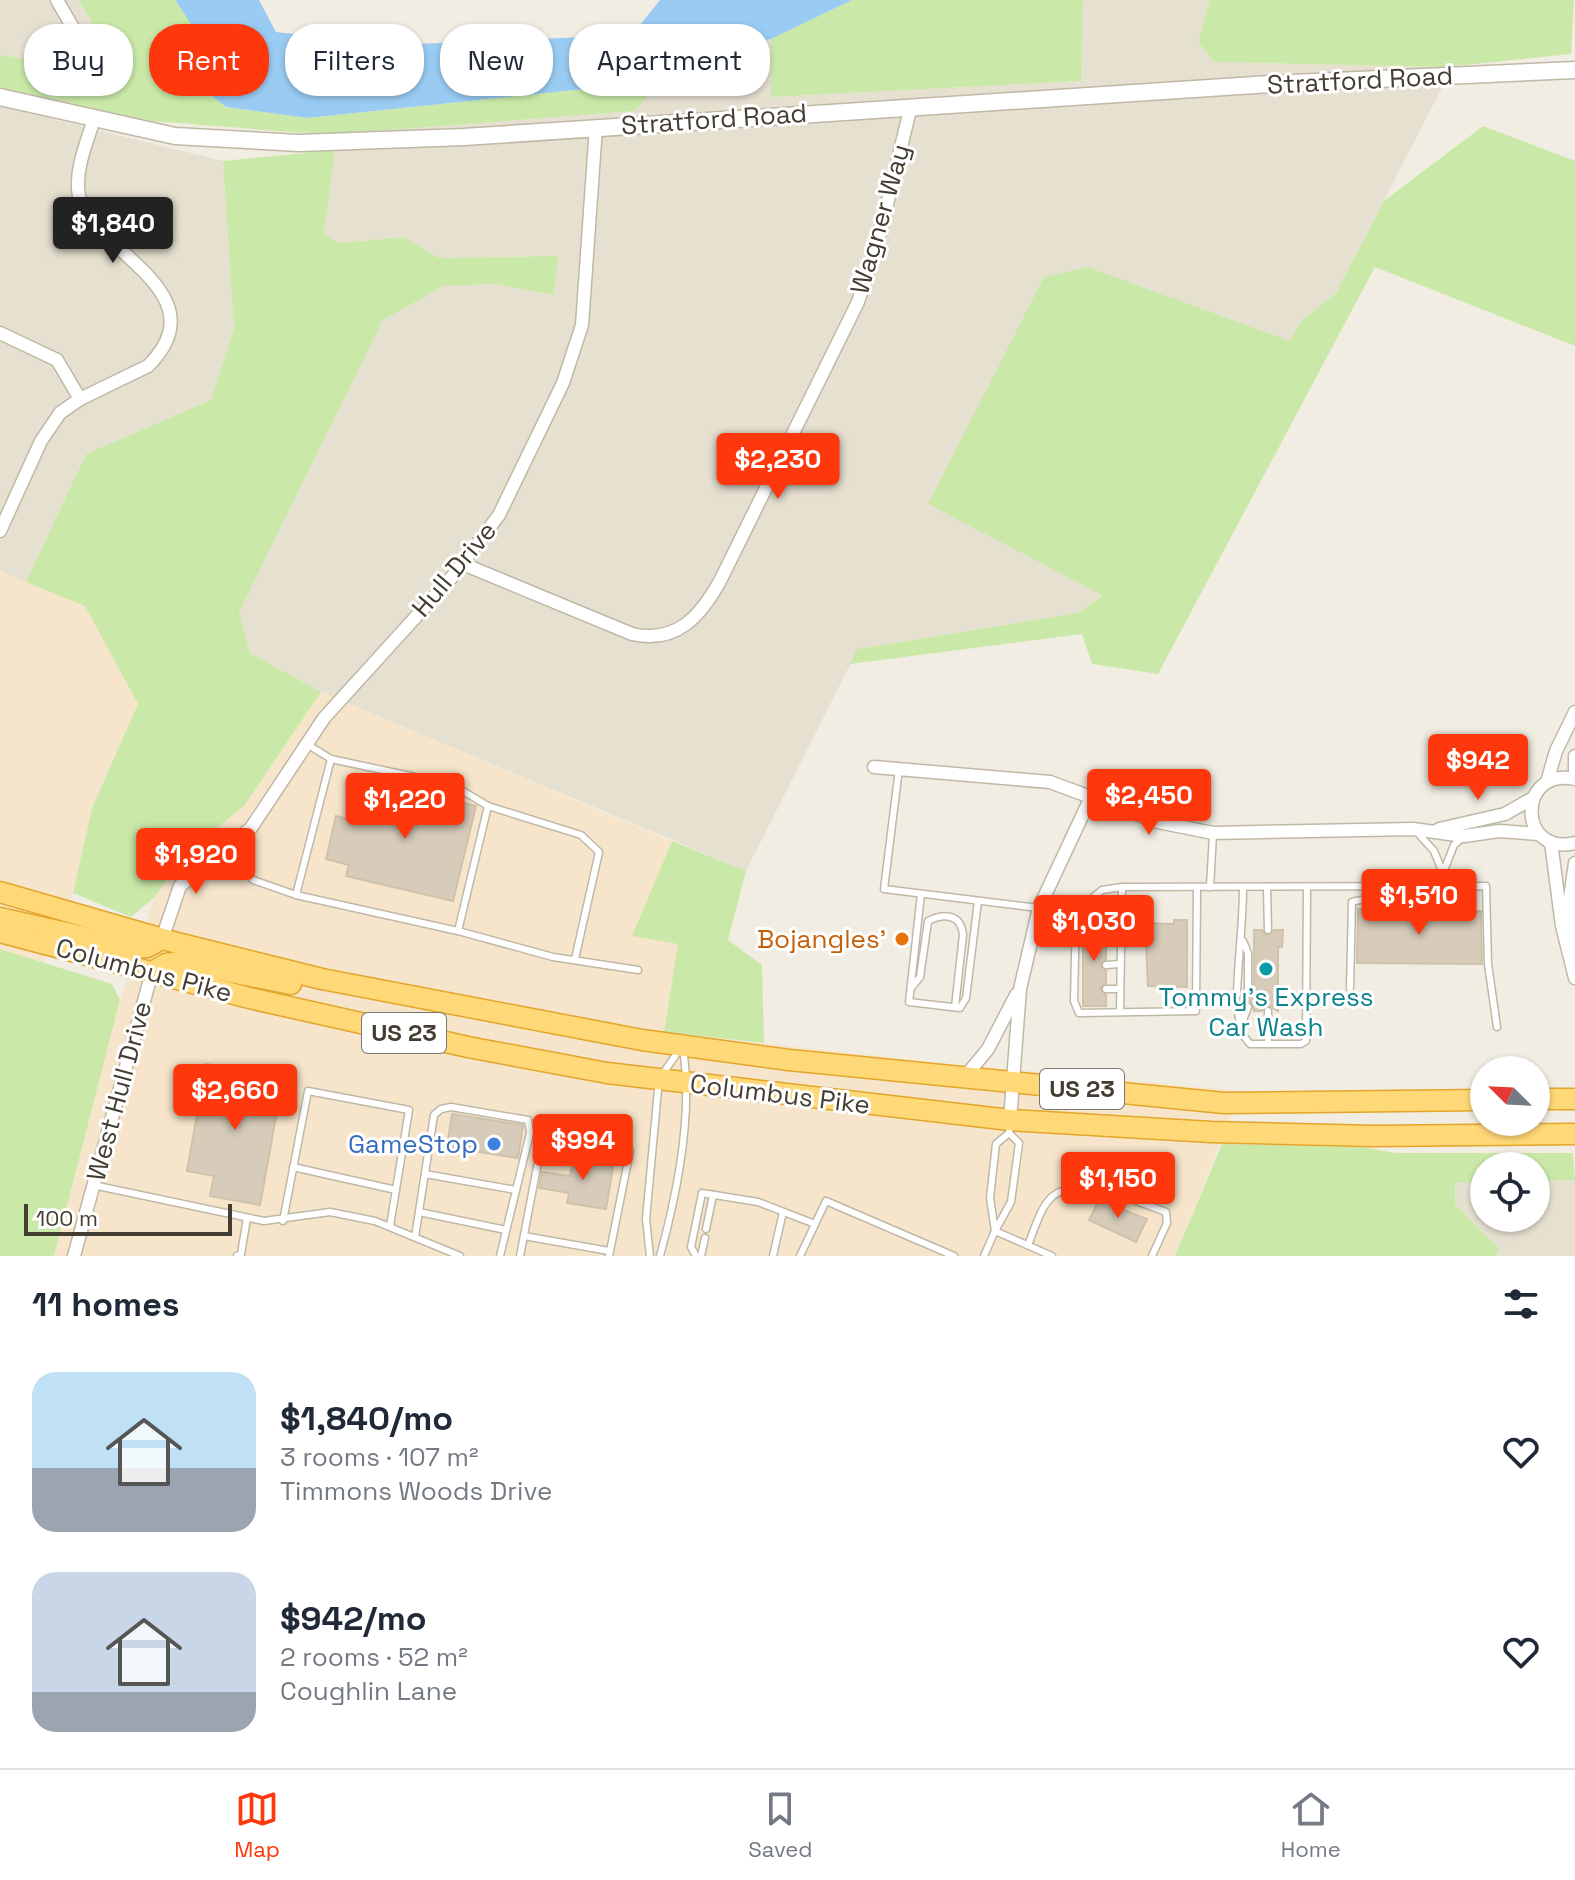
<!DOCTYPE html>
<meta charset="utf-8">
<style>
:root{--surface:#fff;--page:#f2f2f3;--text:#1f2937;--muted:#747a83;--line:#e0e1e3;--accent:#ff370c}
body{margin:0;font-family:"Space Grotesk",sans-serif;background:var(--page);color:var(--text);height:100vh;display:flex;flex-direction:column;font-size:30px;white-space:nowrap}
*{box-sizing:border-box;margin:0}
p{font-size:26px;color:var(--muted)}
.icon{flex:none;width:44px;height:44px;fill:none;stroke:currentColor;stroke-width:2;stroke-linecap:round;stroke-linejoin:round}
.map{position:relative;height:1256px;overflow:hidden}
.panel{display:flex;flex-direction:column;background:var(--surface);flex:1}
.panel>*{flex:none}
.guide{position:absolute;left:24px;top:24px;width:800px;height:72px;display:flex;gap:16px}
.needle{width:52px;rotate:294deg}
.controls{position:absolute;left:1470px;top:1056px;display:grid;gap:16px}
.controls a{display:grid;place-items:center;width:80px;height:80px;border-radius:50%;background:var(--surface);box-shadow:0 2px 6px #0004;font-size:40px}
.scale{position:absolute;left:24px;bottom:20px;width:208px;box-sizing:border-box;padding-left:8px;border:4px solid #433d32;border-top:0;font-size:22px;line-height:28px;white-space:nowrap;color:#433d32;-webkit-text-stroke:6px #fff;paint-order:stroke}
.price{position:absolute;translate:-50% -68px;padding:0 18px;border-radius:8px;background:var(--accent);color:#fff;font-size:26px;line-height:52px;filter:drop-shadow(0 2px 4px #0008)}
.price::after{content:'';position:absolute;left:50%;top:48px;width:24px;height:18px;margin-left:-12px;background:inherit;clip-path:polygon(0 0,100% 0,50% 100%)}
.price.selected{background:#222;color:#fff}
ul{padding:0;list-style:none}
li{display:flex;align-items:center;gap:24px;height:200px;padding:0 32px}
li span{display:grid;place-items:center;flex:none;width:224px;height:160px;border-radius:24px;color:#555}
li>.icon{margin-inline-start:auto}
span .icon{width:96px;height:96px;fill:#fffc;stroke-width:1}
li b{font-size:34px}
h2{display:flex;justify-content:space-between;align-items:center;height:96px;padding:0 32px;font-size:34px}
.pill{padding:0 28px;border-radius:32px;background:var(--surface);box-shadow:0 2px 6px #0004;font-size:28px;line-height:72px}
.pill.selected{background:var(--accent);color:#fff}
.dock{display:flex;justify-content:space-around;align-items:center;height:112px;border-top:2px solid var(--line);background:var(--surface);font-size:22px;color:var(--muted)}
.dock a{display:grid;justify-items:center;gap:4px}
.dock .selected{color:var(--accent)}
.map>svg:first-child{display:block}
</style>
<div class="map">
<svg width="1575" height="1256" viewBox="0 0 1575 1256">
<rect width="100%" height="100%" fill="#f2ede2"/>
<g fill="#e6e0d0">
<path d="M0 0H78L97 31 80 67 0 55Z"/>
<path d="M1083 0H1210L1198 42 1214 62 1445 67 1446 80 1336 293 1301 321 1290 341 1088 267 1102 594 1080 613 858 649 746 871 321 692 250 653 239 612 383 320 444 286 496 284 553 295 557 256 439 258 404 237 337 243 324 235 337 134 634 111 667 71 771 39V97L1081 81Z"/>
<path d="M0 106 223 161 234 329 211 400 86 454 26 582 0 571Z"/>
<path d="M1575 1180V1256H1495L1499 1249 1455 1204V1183L1484 1182V1218H1536V1181Z"/>
</g>
<g fill="#f6e5cb">
<path d="M0 571 85 606 138 704 92 808 73 893 43 963 0 949Z"/>
<path d="M321 692 672 841 633 935 678 944 664 1032 940 1063 1241 1091 1175 1256H54L120 1000 155 897 182 856 244 806Z"/>
</g>
<g fill="#cae9a8">
<path d="M78 0H175L193 27 200 87 226 107 307 118 584 89 667 71 635 111 337 134 289 132 127 119 0 89V55L80 67 97 31Z"/>
<path d="M852 0H1083L1081 81 771 97V39Z"/>
<path d="M1210 0H1574L1571 54 1445 67 1214 62 1198 42Z"/>
<path d="M1483 126 1575 161V346L1375 267 1158 674 1092 664 1082 634 850 664 857 649 1079 613 1102 595 928 504 1044 277 1088 267 1290 341 1301 321 1336 293 1384 201Z"/>
<path d="M335 150 324 234 337 243 404 237 439 258 558 256 554 295 496 284 444 286 383 320 239 612 250 653 321 692 244 806 182 856 155 897 131 917 73 893 92 808 138 704 85 606 26 582 86 454 211 400 234 329 223 161Z"/>
<path d="M672 841 746 871 728 940 762 965 764 1043 664 1032 678 944 632 936Z"/>
<path d="M0 949 112 984 120 1000 54 1256H0Z"/>
<path d="M1222 1144 1362 1147 1396 1153H1573L1575 1180 1536 1181V1166H1484V1182L1455 1183V1204L1499 1249 1495 1256H1175Z"/>
</g>
<path fill="#9accf3" d="M175 0H259L276 32 393 45 632 35 660 0H852L771 39 667 71 584 89 307 118 226 107 200 87 193 27Z"/>
<g fill="#d7ccba" stroke="#cfc1aa" stroke-width="2">
<path d="M370 780 476 806 453 901 346 876 349 865 326 859 336 816 360 822Z"/>
<path d="M1358 909 1481 911 1482 964 1357 963Z"/>
<path d="M1174 920H1187V987L1148 986 1145 923 1174 924Z"/>
<path d="M1083 921H1106V932L1100 937 1106 944V959L1100 965 1106 971V983L1100 988 1106 995V1006H1083Z"/>
<path d="M1254 930H1262L1267 936 1274 930H1283L1282 947H1278V1011L1267 1005 1262 1011H1254L1251 1002H1233L1243 997 1249 1000 1254 996Z"/>
<path d="M206 1064 283 1078 260 1205 210 1196 214 1176 187 1171Z"/>
<path d="M452 1114 523 1125 518 1158 447 1147Z"/>
<path d="M574 1154 614 1161 606 1209 567 1203 569 1193 539 1188 542 1172 570 1176Z"/>
<path d="M1099 1200 1147 1219 1136 1242 1089 1220Z"/>
</g>
<g fill="none" stroke-linecap="round" stroke-linejoin="round">
<g stroke="#c0b8a7" stroke-width="9">
<g id="service">
<path d="M305 743 331 759 453 785 488 806 581 835 599 852 575 959"/>
<path d="M899 769 884 889 1038 908"/>
<path d="M1416 831 1434 851 1443 873"/>
<path d="M225 849 253 880 296 895 458 931 553 957 638 970"/>
<path d="M1443 873 1454 845 1462 838"/>
<path d="M1210 887 1213 834"/>
<path d="M1267 887 1268 930"/>
<path d="M921 894 909 1002 960 1008 966 998 978 901"/>
<path d="M296 895 331 759"/>
<path d="M1076 912 1102 890 1122 887 1486 886 1488 964 1497 1027"/>
<path d="M458 931 488 806"/>
<path d="M1106 938H1121"/>
<path d="M1035 939 1056 919 1076 912 1074 1001 1079 1013 1196 1011 1197 887"/>
<path d="M1243 941 1248 953V994"/>
<path d="M1106 965 1120 964"/>
<path d="M911 988 920 977 928 921C945 913 961 914 963 935L955 1007"/>
<path d="M1350 988 1352 902C1372 895 1393 906 1408 886"/>
<path d="M1106 989H1120"/>
<path d="M1237 995C1238 958 1243 924 1243 887"/>
<path d="M1237 1007 1242 1034 1250 1044H1301L1306 1041 1307 887"/>
<path d="M1120 1012 1122 887"/>
<path d="M1242 1023 1248 1007"/>
<path d="M1268 1044V1011"/>
<path d="M1009 1133 1019 1143 1011 1202 995 1231 990 1198 996 1144 1009 1133 1010 1125"/>
<path d="M293 1167 396 1190"/>
<path d="M425 1174 516 1190"/>
<path d="M93 1185 264 1221 330 1212 375 1221 460 1256"/>
<path d="M419 1212 506 1230"/>
<path d="M283 1221 308 1091 409 1110 390 1226"/>
<path d="M706 1229 713 1195"/>
<path d="M524 1236 609 1251"/>
<path d="M415 1237 434 1115 441 1109 451 1107 528 1120 530 1133 500 1256"/>
<path d="M1028 1245C1034 1231 1041 1205 1053 1196 1080 1174 1137 1202 1166 1212L1167 1223 1152 1256"/>
<path d="M237 1256 241 1254 247 1218"/>
<path d="M520 1256 541 1146 553 1129C579 1125 598 1127 622 1136L630 1151 609 1256"/>
<path d="M650 1256 646 1219 659 1079 680 1049"/>
<path d="M660 1256C677 1194 693 1112 683 1049"/>
<path d="M696 1256 691 1247 702 1193 758 1202 815 1224"/>
<path d="M701 1256 705 1238"/>
<path d="M773 1256 783 1212"/>
<path d="M800 1256 826 1201 954 1256"/>
<path d="M984 1256 995 1231 1052 1256"/>
</g>
</g>
<g stroke="#c0b8a7" stroke-width="15">
<g id="minor">
<path d="M57 0 76 33"/>
<path d="M0 333 57 360 80 399"/>
<path d="M0 531 41 441 60 413 80 399 148 366C223 291 89 250 79 196 74 171 87 142 94 119"/>
<path d="M463 564 632 634C676 644 700 617 720 581L858 302 879 237 911 106"/>
<path d="M1575 756V771"/>
<path d="M874 767 1050 782 1158 822 1213 833 1413 829 1464 836 1499 831 1539 834"/>
<path d="M1575 779C1516 767 1518 857 1575 843"/>
<path d="M1547 782 1556 751 1575 712"/>
<path d="M1439 829 1505 814 1533 798"/>
<path d="M1551 842 1562 926 1575 978"/>
<path d="M162 939 180 886 251 828 324 718 452 577 499 515 563 383 582 325 596 127"/>
<path d="M1571 947 1570 898 1575 863"/>
<path d="M964 1078 988 1049 1016 995"/>
<path d="M1010 1120 1020 989 1039 908 1092 795"/>
<path d="M74 1256 152 972"/>
</g>
</g>
<g stroke="#c0b8a7" stroke-width="19">
<path id="tertiary" d="M0 97 175 136 299 143 464 137 1270 84 1575 70"/>
</g>
<g stroke="#e3a52a" stroke-width="23">
<g id="trunk">
<path d="M0 892 177 943 322 979 642 1040 789 1060 1224 1103 1484 1100"/>
<path d="M0 918 133 948 147 947 162 939"/>
<path d="M0 932 249 998 468 1047 607 1073 1010 1120 1211 1132 1373 1136 1575 1134"/>
<path d="M152 972 166 964 181 962 291 984"/>
<path d="M1536 1099H1575"/>
</g>
</g>
<use href="#service" stroke="#fff" stroke-width="6"/>
<use href="#minor" stroke="#fff" stroke-width="12"/>
<use href="#tertiary" stroke="#fff" stroke-width="16"/>
<use href="#trunk" stroke="#ffd877" stroke-width="20"/>
</g>
<circle fill="#e8710a" stroke="#fff" stroke-width="3" cx="902" cy="939" r="8"/>
<circle fill="#0f9aa8" stroke="#fff" stroke-width="3" cx="1266" cy="969" r="8"/>
<circle fill="#3f7fe0" stroke="#fff" stroke-width="3" cx="494" cy="1144" r="8"/>
<g text-anchor="middle" stroke-width="6" stroke-linejoin="round" paint-order="stroke">
<g fill="#fff" stroke="#7b7770" stroke-width="2">
<rect x="362" y="1013" width="84" height="40" rx="6"/>
<rect x="1040" y="1069" width="84" height="40" rx="6"/>
</g>
<g font-size="24" font-weight="bold" fill="#433d32">
<text x="404" y="1041">US 23</text>
<text x="1082" y="1097">US 23</text>
</g>
<g font-size="26" fill="#433d32" stroke="#fff">
<text transform="translate(1360 80) rotate(-3)" y="9">Stratford Road</text>
<text transform="translate(714 119) rotate(-4)" y="9">Stratford Road</text>
<text transform="translate(880 219) rotate(-74)" y="9">Wagner Way</text>
<text transform="translate(454 569) rotate(-50)" y="9">Hull Drive</text>
<text transform="translate(144 970) rotate(15)" y="9">Columbus Pike</text>
<text transform="translate(119 1091) rotate(-75)" y="9">West Hull Drive</text>
<text transform="translate(780 1094) rotate(7)" y="9">Columbus Pike</text>
</g>
<g font-size="26" fill="#c56008" stroke="#fff" text-anchor="end">
<text x="886" y="948">Bojangles'</text>
</g>
<g font-size="26" fill="#0d838f" stroke="#fff">
<text x="1266" y="1006">Tommy's Express<tspan x="1266" dy="30">Car Wash</tspan></text>
</g>
<g font-size="26" fill="#366cbe" stroke="#fff" text-anchor="end">
<text x="478" y="1153">GameStop</text>
</g>
</g>
</svg>
<div class="controls">
<a><svg class="needle" viewBox="-14 -14 28 28"><path d="M0-13l5 13h-10z" fill="#e53935"/><path d="M0 13l5-13h-10z" fill="#747a83"/></svg></a>
<a><svg class="icon" aria-label="locate" viewBox="0 0 24 24"><circle cx="12" cy="12" r="6"/><path d="M12 2v4M12 18v4M2 12h4M18 12h4"/></svg></a>
</div>
<div class="scale">100 m</div>
<b class="price selected" style="left:113px;top:265px">$1,840</b>
<b class="price" style="left:778px;top:501px">$2,230</b>
<b class="price" style="left:1478px;top:802px">$942</b>
<b class="price" style="left:1149px;top:837px">$2,450</b>
<b class="price" style="left:405px;top:841px">$1,220</b>
<b class="price" style="left:196px;top:896px">$1,920</b>
<b class="price" style="left:1419px;top:937px">$1,510</b>
<b class="price" style="left:1094px;top:963px">$1,030</b>
<b class="price" style="left:235px;top:1132px">$2,660</b>
<b class="price" style="left:583px;top:1182px">$994</b>
<b class="price" style="left:1118px;top:1220px">$1,150</b>
<div class="guide">
<a class="pill">Buy</a>
<a class="pill selected">Rent</a>
<a class="pill">Filters</a>
<a class="pill">New</a>
<a class="pill">Apartment</a>
</div>
</div>
<section class="panel">
<h2>11 homes<svg class="icon" aria-label="filters" viewBox="0 0 24 24"><path d="M4 7h16M4 17h16"/><circle cx="9" cy="7" r="2"/><circle cx="15" cy="17" r="2"/></svg></h2>
<ul>
<li><span style="background:linear-gradient(#bfe0f5 60%,#9aa5b1 0)"><svg class="icon" aria-label="home" viewBox="0 0 24 24"><path d="M3 11l9-7 9 7M6 9v11h12V9"/></svg></span><div><b>$1,840/mo</b><p>3 rooms · 107 m²</p><p>Timmons Woods Drive</p></div><svg class="icon" aria-label="heart" viewBox="0 0 24 24"><path d="M12 20l-8-8c-3-5 5-10 8-4 3-6 11-1 8 4z"/></svg></li>
<li><span style="background:linear-gradient(#c9d6e8 75%,#9aa5b1 0)"><svg class="icon" aria-label="home" viewBox="0 0 24 24"><path d="M3 11l9-7 9 7M6 9v11h12V9"/></svg></span><div><b>$942/mo</b><p>2 rooms · 52 m²</p><p>Coughlin Lane</p></div><svg class="icon" aria-label="heart" viewBox="0 0 24 24"><path d="M12 20l-8-8c-3-5 5-10 8-4 3-6 11-1 8 4z"/></svg></li>
</ul>
</section>
<nav class="dock">
<a class="selected"><svg class="icon" aria-label="map" viewBox="0 0 24 24"><path d="M3 6l6-2 6 2 6-2v14l-6 2-6-2-6 2zM9 4v14M15 6v14"/></svg>Map</a>
<a><svg class="icon" aria-label="saved" viewBox="0 0 24 24"><path d="M7 4h10v16l-5-4-5 4z"/></svg>Saved</a>
<a><svg class="icon" aria-label="home" viewBox="0 0 24 24"><path d="M3 11l9-7 9 7M6 9v11h12V9"/></svg>Home</a>
</nav>
